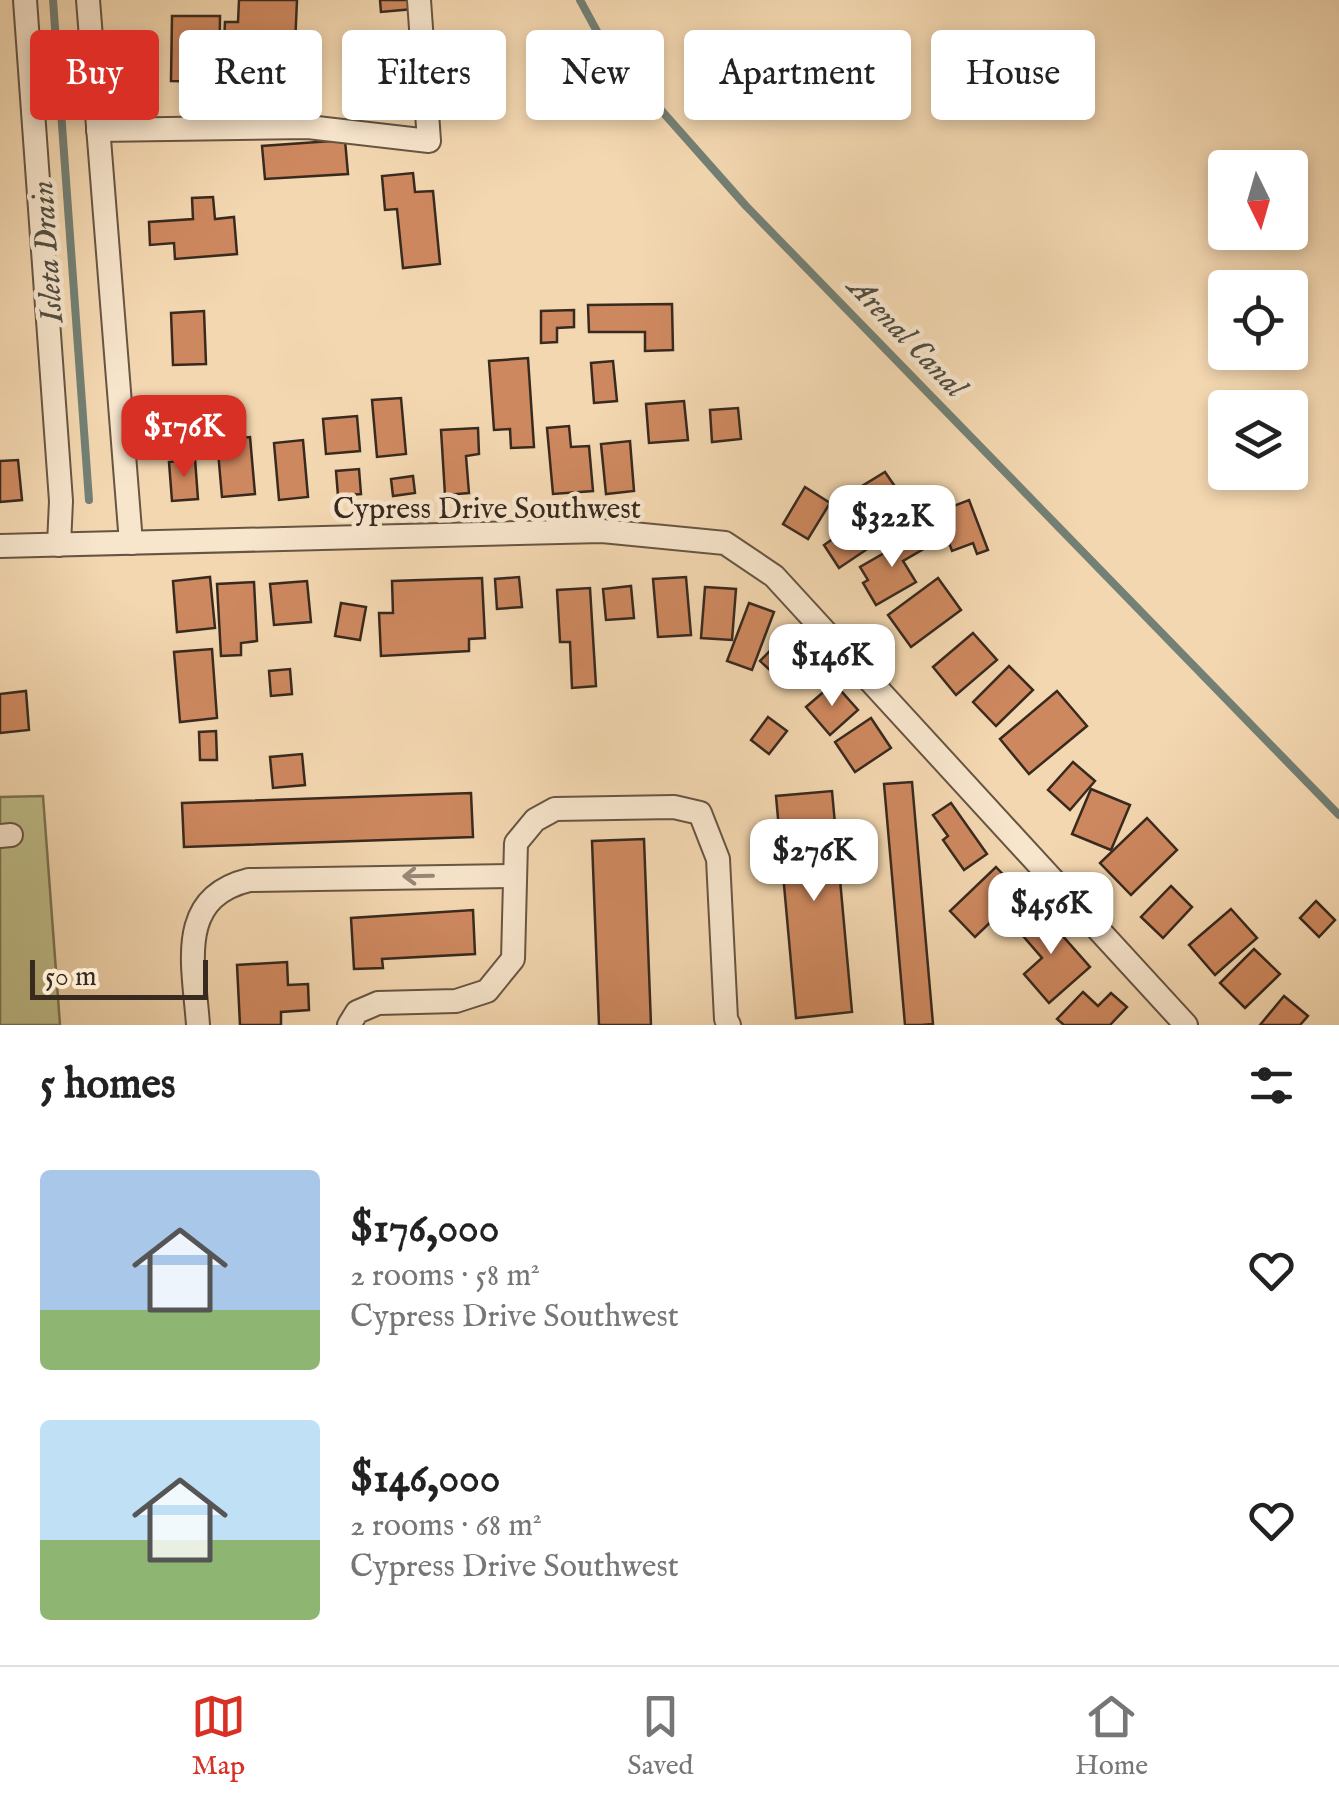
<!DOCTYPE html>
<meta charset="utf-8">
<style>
:root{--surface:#fff;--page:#f2f2f2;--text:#222;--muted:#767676;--line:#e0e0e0;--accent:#d93025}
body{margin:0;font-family:"IM FELL English",serif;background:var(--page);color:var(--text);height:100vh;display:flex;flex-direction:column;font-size:38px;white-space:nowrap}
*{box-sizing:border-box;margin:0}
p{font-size:32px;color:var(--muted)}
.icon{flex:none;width:55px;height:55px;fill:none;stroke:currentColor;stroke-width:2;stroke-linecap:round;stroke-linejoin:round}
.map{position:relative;height:1025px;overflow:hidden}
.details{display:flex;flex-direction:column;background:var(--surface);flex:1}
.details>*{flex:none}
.hud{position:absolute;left:30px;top:30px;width:1280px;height:90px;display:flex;gap:20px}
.needle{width:65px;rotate:175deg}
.buttons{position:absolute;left:1208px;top:150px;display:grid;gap:20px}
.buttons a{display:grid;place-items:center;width:100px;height:100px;border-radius:10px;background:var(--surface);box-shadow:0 5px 15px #0003;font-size:50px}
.scale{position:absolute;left:30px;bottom:25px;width:178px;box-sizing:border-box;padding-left:10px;border:5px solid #382a1f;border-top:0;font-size:28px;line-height:35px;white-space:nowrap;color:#382a1f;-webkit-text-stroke:8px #f7e5cc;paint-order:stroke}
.price{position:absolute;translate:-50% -85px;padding:0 22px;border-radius:20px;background:#fff;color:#222;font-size:32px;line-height:65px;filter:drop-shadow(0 2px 5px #0008)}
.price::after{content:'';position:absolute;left:50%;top:60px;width:30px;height:22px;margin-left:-15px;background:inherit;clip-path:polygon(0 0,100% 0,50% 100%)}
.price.active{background:var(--accent);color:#fff}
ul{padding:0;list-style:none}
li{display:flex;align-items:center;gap:30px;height:250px;padding:0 40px}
li span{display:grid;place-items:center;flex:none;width:280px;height:200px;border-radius:10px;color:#555}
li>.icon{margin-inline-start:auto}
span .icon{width:120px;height:120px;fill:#fffc;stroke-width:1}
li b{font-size:42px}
h2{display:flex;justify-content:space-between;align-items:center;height:120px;padding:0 40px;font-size:42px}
.pill{padding:0 35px;border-radius:10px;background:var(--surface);box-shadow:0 5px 15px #0003;font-size:35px;line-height:90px}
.pill.active{background:var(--accent);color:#fff}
.menu{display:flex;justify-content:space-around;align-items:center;height:140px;border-top:2px solid var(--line);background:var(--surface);font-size:28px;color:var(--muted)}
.menu a{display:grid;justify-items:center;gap:5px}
.menu .active{color:var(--accent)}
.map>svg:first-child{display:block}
</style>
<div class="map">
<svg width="1339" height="1025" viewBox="0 0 1339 1025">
<rect width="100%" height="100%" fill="#f3d7b0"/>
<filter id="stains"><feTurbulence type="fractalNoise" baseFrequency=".002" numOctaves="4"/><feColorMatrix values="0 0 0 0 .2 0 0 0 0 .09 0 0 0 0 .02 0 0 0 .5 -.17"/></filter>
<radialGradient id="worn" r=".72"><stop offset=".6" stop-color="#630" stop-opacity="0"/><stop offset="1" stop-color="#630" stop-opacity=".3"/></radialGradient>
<path fill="#bebd89" stroke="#7b7454" stroke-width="2.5" d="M43 796 60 1025H0V797Z"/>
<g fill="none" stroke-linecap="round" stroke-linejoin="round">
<g stroke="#738075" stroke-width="8">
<path d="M53 0 89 500"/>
<path d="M580 0 606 48 746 206 1339 815"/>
</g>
</g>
<g fill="#ce885f" stroke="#382a1f" stroke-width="2.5">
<path d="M239 0H297L295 46 224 43 225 22H238Z"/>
<path d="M380 0H412L413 9 381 12Z"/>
<path d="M172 16H220L219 82 171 81Z"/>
<path d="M345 140 348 174 265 179 262 146Z"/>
<path d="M413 173 415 192 433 191 440 264 403 268 397 209 385 210 382 176Z"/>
<path d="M213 197 215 219 234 217 237 254 175 259 174 243 150 245 149 222 193 219 192 198Z"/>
<path d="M672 304 673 350 645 351V332H589L588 305Z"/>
<path d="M574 310V327L557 328V342L541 343V311Z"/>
<path d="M204 311 206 364 173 365 171 313Z"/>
<path d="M528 358 534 447 511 448 510 429 494 430 489 361Z"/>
<path d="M613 361 617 401 594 403 591 363Z"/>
<path d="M401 398 406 454 377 457 372 400Z"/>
<path d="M684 401 688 440 649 443 646 404Z"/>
<path d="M738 408 741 439 712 442 710 410Z"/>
<path d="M357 416 360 451 326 454 323 419Z"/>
<path d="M569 426 571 447 589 446 593 491 553 494 547 428Z"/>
<path d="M478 428 479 454 466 456 469 493 445 495 441 430Z"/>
<path d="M250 437 255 494 222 497 217 440Z"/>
<path d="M303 440 308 497 279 500 274 443Z"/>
<path d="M630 441 634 491 606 494 601 444Z"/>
<path d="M195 459 198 499 172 501 169 462Z"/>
<path d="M18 460 22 500 0 502V461Z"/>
<path d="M359 469 361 494 338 496 336 471Z"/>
<path d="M885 472 896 488 860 511 849 494Z"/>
<path d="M413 476 415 493 393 496 391 479Z"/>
<path d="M805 487 830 503 808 539 783 524Z"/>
<path d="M969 500 988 550 977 554 973 543 952 551 938 512Z"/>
<path d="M883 514 894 531 839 568 824 545 860 520 864 527Z"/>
<path d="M919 533 927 547 903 561 916 582 876 605 863 583 868 580 860 567Z"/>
<path d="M210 577 215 628 177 632 173 581Z"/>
<path d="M519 577 522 607 497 609 495 579Z"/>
<path d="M686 577 691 635 658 637 653 579Z"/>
<path d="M482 578 485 638 469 639V651L381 656 379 613H393L392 581Z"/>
<path d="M938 578 961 610 911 647 888 615Z"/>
<path d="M307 581 311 622 274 625 270 584Z"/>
<path d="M254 582 257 641 241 643V655L221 656 217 584Z"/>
<path d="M631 586 634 618 606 620 603 589Z"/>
<path d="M705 587 736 589 732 640 701 638Z"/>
<path d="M590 588 596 686 572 688 570 642H560L557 590Z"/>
<path d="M341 603 366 607 360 640 335 636Z"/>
<path d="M749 603 774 612 752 670 727 661Z"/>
<path d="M788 632 809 653 782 681 760 661Z"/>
<path d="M973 633 997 660 956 695 933 667Z"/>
<path d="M212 649 217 718 180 722 174 652Z"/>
<path d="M1009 666 1033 690 996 726 973 702Z"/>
<path d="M290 669 292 694 271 696 269 671Z"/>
<path d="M834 683 858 710 830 735 806 707Z"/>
<path d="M26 691 29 730 0 733V694Z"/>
<path d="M1057 691 1087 726 1029 774 1000 739Z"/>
<path d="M768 717 787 731 769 754 751 740Z"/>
<path d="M871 718 891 748 855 772 835 742Z"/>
<path d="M216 731 217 760H200L199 732Z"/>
<path d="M302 754 305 785 273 788 270 757Z"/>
<path d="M1073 762 1095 781 1070 810 1048 790Z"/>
<path d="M912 782 933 1024 921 1025H905L884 784Z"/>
<path d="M1091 789 1130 805 1111 850 1072 834Z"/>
<path d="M832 791 852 1012 796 1018 776 796Z"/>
<path d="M471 793 473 837 184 847 182 803Z"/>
<path d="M951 803 987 854 964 870 943 840 948 836 933 815Z"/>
<path d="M1147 818 1177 850 1131 895 1100 863Z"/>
<path d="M644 839 651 1025H599L592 841Z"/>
<path d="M996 867 1021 893 975 937 950 911Z"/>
<path d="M1171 886 1192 907 1163 938 1141 917Z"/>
<path d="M1316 901 1335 920 1319 937 1300 918Z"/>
<path d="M1039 909 1090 967 1049 1003 1024 974 1042 958 1017 929Z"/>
<path d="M1231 909 1257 938 1215 975 1189 945Z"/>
<path d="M473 910 475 954 382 959 383 968 354 969 351 918Z"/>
<path d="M1254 949 1280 974 1245 1008 1220 983Z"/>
<path d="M287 962 288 985 308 984 309 1010 281 1012V1025H240L237 965Z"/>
<path d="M1083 992 1098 1006 1111 993 1127 1007 1110 1025H1064L1057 1019Z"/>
<path d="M1284 996 1308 1016 1300 1025H1260Z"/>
</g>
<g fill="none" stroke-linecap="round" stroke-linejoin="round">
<g stroke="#675543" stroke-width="26">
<g id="minor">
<path d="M25 0 61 501 59 545"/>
<path d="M88 0 131 543"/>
<path d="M98 130 308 127 429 141 419 0"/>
<path d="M0 546 602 531 725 543 774 576 1186 1025"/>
<path d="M0 836 11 835"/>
<path d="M198 1025C194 966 175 898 249 880L515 876"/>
<path d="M349 1025 357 1012 378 1003 456 1001 487 991 513 959 516 843 535 820 555 809 674 807 700 813 718 859 726 1019 729 1025"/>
</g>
</g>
<use href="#minor" stroke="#f7e5cc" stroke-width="22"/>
</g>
<defs><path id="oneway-shaft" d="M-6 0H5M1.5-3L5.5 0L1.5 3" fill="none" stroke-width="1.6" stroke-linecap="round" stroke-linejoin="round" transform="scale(2.5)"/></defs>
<use stroke="#988876" href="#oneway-shaft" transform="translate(418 876) rotate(179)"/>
<g text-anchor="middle" stroke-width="9" stroke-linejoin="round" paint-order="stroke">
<g font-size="30" fill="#382a1f" stroke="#f7e5cc">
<text x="487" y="518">Cypress Drive Southwest</text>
</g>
<g font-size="32" font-style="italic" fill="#514e43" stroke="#f7e5cc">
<text transform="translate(46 252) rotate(-94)" y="11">Isleta Drain</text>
<text transform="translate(908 336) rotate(46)" y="11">Arenal Canal</text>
</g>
</g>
<rect width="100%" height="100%" filter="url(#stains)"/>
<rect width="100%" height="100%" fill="url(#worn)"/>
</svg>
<div class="buttons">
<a><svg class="needle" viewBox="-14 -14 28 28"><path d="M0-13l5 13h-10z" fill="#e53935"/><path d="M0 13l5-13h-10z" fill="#767676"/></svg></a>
<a><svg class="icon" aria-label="locate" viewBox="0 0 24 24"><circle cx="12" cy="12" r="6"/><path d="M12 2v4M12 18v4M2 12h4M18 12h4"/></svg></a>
<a><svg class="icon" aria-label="layers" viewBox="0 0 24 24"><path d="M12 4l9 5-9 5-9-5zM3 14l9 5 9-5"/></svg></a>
</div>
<div class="scale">50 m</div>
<b class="price active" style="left:184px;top:480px">$176K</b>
<b class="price" style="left:892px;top:570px">$322K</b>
<b class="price" style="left:832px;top:709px">$146K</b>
<b class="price" style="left:814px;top:904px">$276K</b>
<b class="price" style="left:1051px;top:957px">$456K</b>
<div class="hud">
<a class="pill active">Buy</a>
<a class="pill">Rent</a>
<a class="pill">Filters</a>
<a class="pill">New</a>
<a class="pill">Apartment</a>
<a class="pill">House</a>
</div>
</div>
<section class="details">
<h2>5 homes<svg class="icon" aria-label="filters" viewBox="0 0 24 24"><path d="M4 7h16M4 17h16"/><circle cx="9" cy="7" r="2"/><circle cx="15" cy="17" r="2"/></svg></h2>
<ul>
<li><span style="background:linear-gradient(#a9c7e8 70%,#8fb573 0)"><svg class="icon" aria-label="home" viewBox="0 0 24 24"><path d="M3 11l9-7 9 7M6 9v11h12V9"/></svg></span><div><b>$176,000</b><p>2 rooms · 58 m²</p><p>Cypress Drive Southwest</p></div><svg class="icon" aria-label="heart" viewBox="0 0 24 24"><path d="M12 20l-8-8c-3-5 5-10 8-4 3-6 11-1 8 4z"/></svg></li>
<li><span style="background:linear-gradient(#bfe0f5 60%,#8fb573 0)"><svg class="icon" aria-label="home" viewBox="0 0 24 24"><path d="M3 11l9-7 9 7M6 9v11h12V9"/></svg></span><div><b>$146,000</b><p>2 rooms · 68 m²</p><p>Cypress Drive Southwest</p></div><svg class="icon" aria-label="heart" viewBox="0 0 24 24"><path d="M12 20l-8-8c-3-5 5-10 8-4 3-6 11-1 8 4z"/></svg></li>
</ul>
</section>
<nav class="menu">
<a class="active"><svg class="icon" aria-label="map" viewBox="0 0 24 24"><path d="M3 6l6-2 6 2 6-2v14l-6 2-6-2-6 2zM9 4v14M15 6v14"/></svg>Map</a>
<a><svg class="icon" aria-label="saved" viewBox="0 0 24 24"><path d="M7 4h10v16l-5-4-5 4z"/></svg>Saved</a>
<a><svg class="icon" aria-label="home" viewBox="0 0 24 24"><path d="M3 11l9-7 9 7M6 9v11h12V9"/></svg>Home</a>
</nav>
